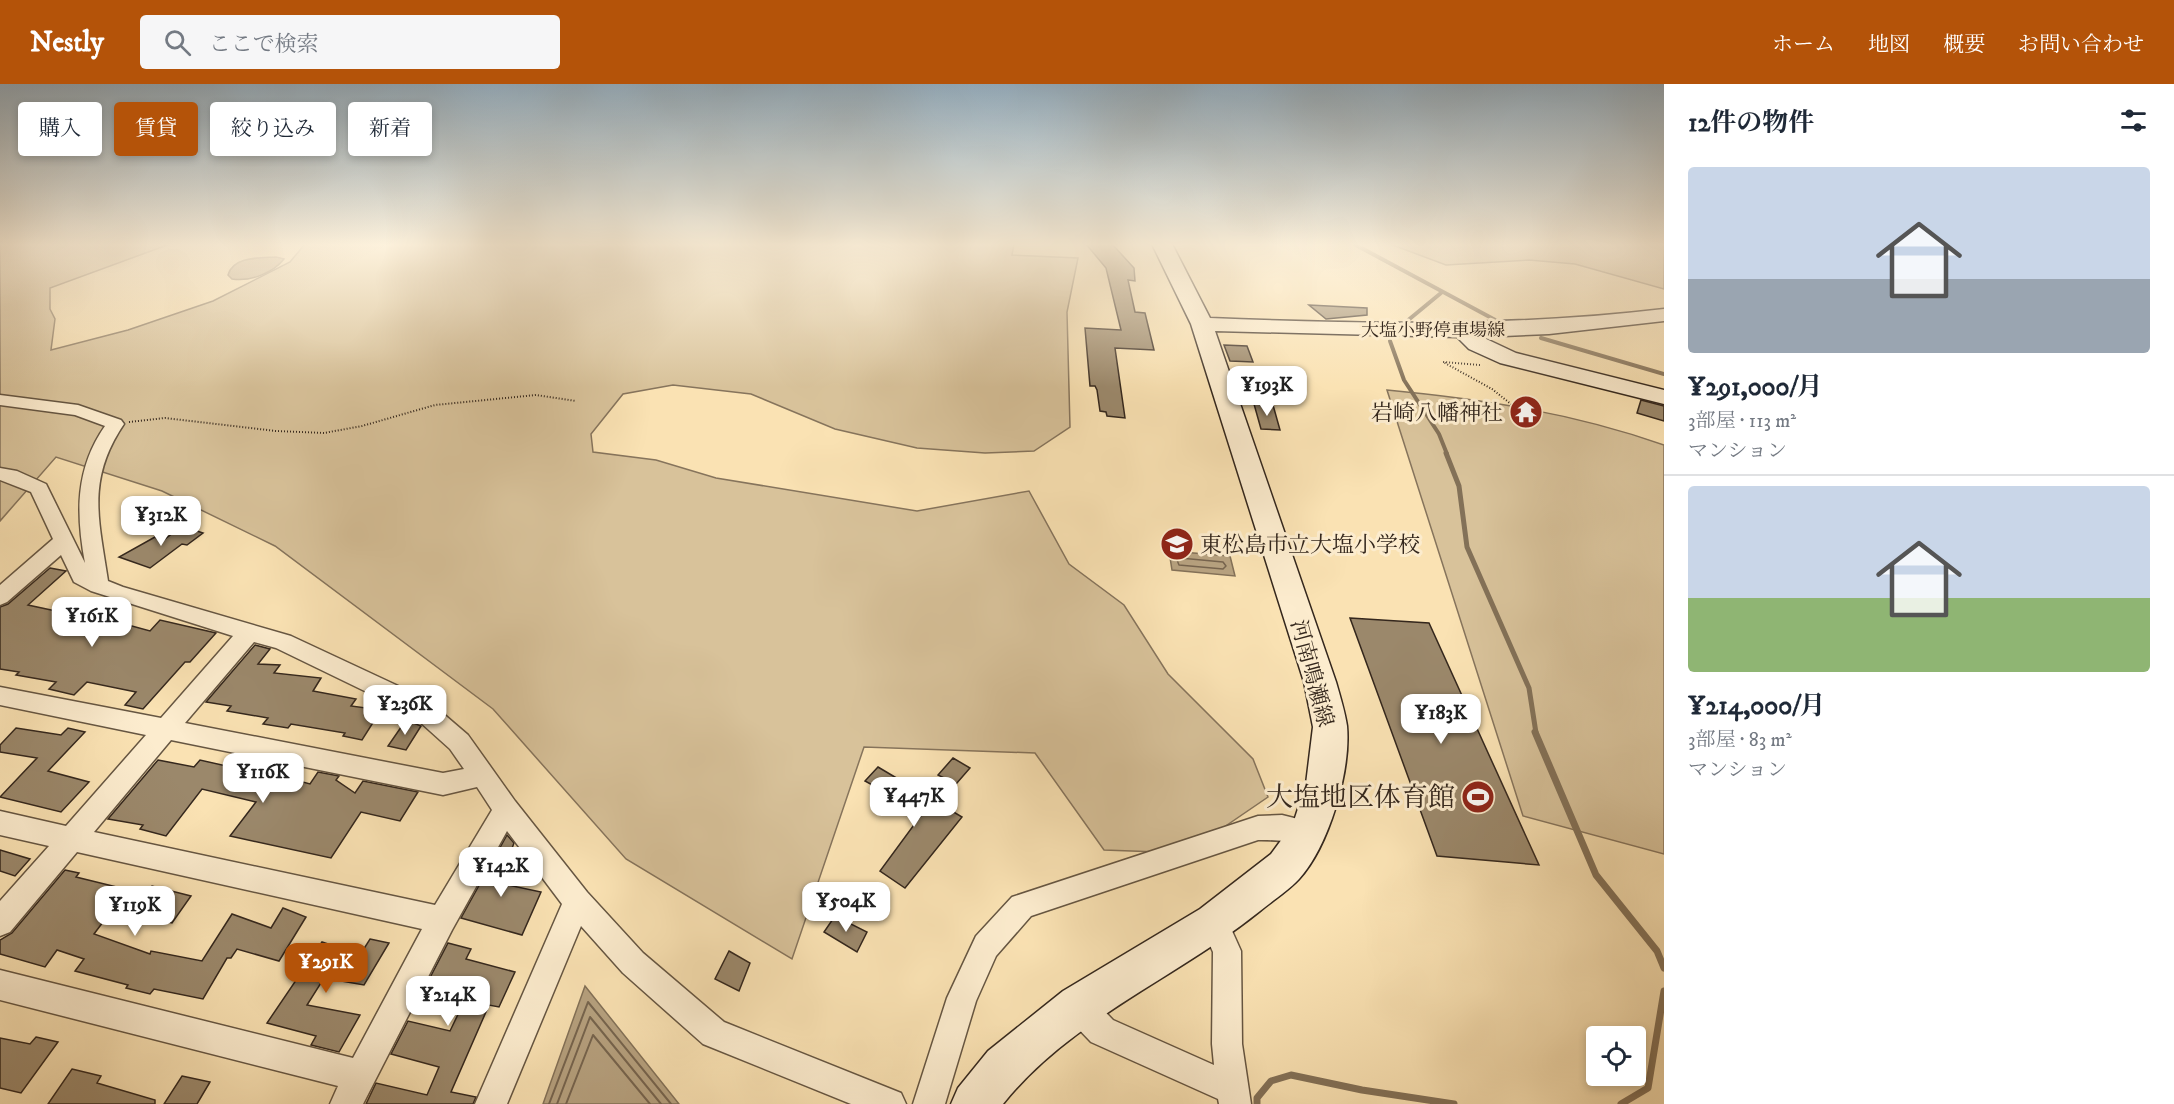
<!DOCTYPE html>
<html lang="ja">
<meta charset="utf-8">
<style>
:root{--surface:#fff;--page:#f6f6f7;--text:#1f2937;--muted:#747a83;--line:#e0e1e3;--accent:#b45309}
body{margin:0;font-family:"IM FELL DW Pica","Noto Serif JP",serif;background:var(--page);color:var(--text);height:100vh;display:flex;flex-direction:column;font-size:22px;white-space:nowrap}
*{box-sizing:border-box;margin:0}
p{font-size:20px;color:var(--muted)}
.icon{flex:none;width:33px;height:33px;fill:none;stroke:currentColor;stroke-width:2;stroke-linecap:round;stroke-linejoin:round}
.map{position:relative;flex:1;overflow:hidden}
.side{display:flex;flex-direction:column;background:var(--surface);width:510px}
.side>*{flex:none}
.guide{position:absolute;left:18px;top:18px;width:570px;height:54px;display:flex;gap:12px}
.tools{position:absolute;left:1586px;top:942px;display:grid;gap:12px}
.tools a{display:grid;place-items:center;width:60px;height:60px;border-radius:6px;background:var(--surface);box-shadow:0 3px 9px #0003;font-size:30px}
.price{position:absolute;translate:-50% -51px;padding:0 14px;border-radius:12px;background:#fff;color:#222;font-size:20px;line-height:39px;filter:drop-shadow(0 2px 3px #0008)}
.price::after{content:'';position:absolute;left:50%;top:36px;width:18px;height:14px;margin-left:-9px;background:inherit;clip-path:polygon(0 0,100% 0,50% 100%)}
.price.on{background:var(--accent);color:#fff}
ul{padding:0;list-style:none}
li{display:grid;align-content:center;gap:12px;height:318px;padding:0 24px}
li+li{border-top:2px solid var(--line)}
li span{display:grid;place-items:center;height:186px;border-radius:6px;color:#555}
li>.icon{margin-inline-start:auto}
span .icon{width:108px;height:108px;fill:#fffc;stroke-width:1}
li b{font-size:26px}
h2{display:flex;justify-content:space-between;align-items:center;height:72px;padding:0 24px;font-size:26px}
.pill{padding:0 21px;border-radius:6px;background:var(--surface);box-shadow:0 3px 9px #0003;font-size:21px;line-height:54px}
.pill.on{background:var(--accent);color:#fff}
header{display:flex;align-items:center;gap:36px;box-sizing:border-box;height:84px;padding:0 30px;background:var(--accent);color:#fff}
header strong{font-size:28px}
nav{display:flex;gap:33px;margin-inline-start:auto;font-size:21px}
.search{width:420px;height:54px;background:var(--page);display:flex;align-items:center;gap:15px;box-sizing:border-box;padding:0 21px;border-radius:6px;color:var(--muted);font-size:22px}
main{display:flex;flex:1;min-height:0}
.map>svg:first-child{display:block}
</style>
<header>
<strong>Nestly</strong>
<div class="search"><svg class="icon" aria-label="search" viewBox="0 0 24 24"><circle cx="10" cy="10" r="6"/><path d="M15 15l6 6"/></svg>ここで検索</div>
<nav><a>ホーム</a><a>地図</a><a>概要</a><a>お問い合わせ</a></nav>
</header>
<main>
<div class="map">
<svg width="1664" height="1020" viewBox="0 0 1664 1020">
<rect width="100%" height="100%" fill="#fae2b3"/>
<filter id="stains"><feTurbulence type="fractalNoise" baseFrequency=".00333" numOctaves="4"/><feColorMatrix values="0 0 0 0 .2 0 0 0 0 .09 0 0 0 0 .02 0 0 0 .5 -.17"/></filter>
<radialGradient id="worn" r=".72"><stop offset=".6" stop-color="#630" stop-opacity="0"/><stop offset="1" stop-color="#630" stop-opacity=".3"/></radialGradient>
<g fill="#d8c29a" stroke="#86745c" stroke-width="1.5">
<path d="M0 160H170L50 204V225L55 235 51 266 128 246 213 217 290 178 305 160H1014L1012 171 1078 174 1067 228 1070 343 1034 367 985 369 917 364 835 345 751 310 673 301 623 310 591 350 593 368 656 376 716 394 917 427 1029 407 1069 480 1124 521 1168 590 1253 675 1268 713 1186 769 1104 766 1035 669 864 663 792 875 626 775 493 625 275 462 162 407 56 373 0 437Z"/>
<path d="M1390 160H1664V205L1575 180 1529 176 1446 181Z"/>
<path d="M1387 306C1482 315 1573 329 1664 361V770L1523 732Z"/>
</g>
<g fill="#b7a280" stroke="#837158" stroke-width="1.5">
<path d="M276 173 284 175C273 189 250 198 232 195L228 191C233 172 260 174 276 173Z"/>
<path d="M1169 467 1230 472 1235 492 1172 486Z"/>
<path d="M585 902 679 1020H543Z"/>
</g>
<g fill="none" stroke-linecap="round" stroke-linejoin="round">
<path stroke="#76644e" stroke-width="1.5" d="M1180 474 1223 478 1226 482 1223 485 1179 481 1177 476Z"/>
<g stroke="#76644e" stroke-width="2">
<path d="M549 1020 588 918 671 1020"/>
<path d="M557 1020 590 933 661 1020"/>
<path d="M566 1020 593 951 650 1020"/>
</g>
<g stroke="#837158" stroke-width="4">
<path d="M1354 160 1499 238"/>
<path d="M1401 242 1441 209"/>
<path d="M1541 254 1664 290"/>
<path d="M1390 257 1404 296 1439 350 1447 370"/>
</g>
<path stroke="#837158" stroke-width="5" d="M1446 369 1459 402 1467 463 1529 604 1536 649"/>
<g stroke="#837158" stroke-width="7">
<path d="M1535 648 1596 791 1657 867 1664 884"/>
<path d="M1257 1020V1014L1271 997 1291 991 1362 1006 1454 1020"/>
<path d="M1621 1020 1648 1004 1664 907"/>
</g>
</g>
<g fill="#9b886b" stroke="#34271d" stroke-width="1.5">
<path d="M1086 160H1112L1134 184 1135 197 1128 196 1135 228 1145 229 1154 266 1115 264 1125 334 1107 332 1106 328 1100 327 1097 306 1095 302H1090L1085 244 1121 246 1106 184Z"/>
<path d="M1309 221 1367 224V231L1326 235Z"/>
<path d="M1224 261 1247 262 1253 278 1230 277Z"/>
<path d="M1641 316 1664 322V337L1637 329Z"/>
<path d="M1254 320 1273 321 1280 346 1261 345Z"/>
<path d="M182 442 203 449 187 461 182 460 150 484 119 473 155 453 161 458Z"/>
<path d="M50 484 66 487 28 521 79 532 84 527 102 530 99 533 150 547 160 536 216 549 190 578H185L143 625 125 621 136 608 87 598 74 611 49 605 56 598 16 591 19 588 0 585V523L8 520Z"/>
<path d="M1350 534 1429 539 1539 781 1437 772Z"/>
<path d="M255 561 270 565 258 580 280 581 274 589 321 594 313 607 356 615 351 622 381 626 362 656 343 652 345 649 291 640 288 644 263 640 268 634 227 627 231 622 206 618Z"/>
<path d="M406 636 421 642 406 666 388 662Z"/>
<path d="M16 644 61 651 68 644 85 648 48 687 89 698 61 728 0 713 37 674 0 668V661Z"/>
<path d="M953 674 970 684 956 700 938 691Z"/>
<path d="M158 676 194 683 200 676 235 684 240 678 261 683 258 686 310 700 318 688 339 692 336 696 355 709 363 697 418 708 400 737 361 728 331 774 230 752 256 718 202 705 166 752 140 745 143 741 108 735Z"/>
<path d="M878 683 962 733 905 804 880 787 922 730 887 713 889 710 865 697Z"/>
<path d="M507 751 514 759 499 799 541 808 522 851 461 834Z"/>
<path d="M0 766 30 775 15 792 0 787Z"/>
<path d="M65 786 79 789 76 793 145 810 152 802 191 812 172 839 112 826 94 850 150 870 151 867 202 877 232 830 271 844 283 824 306 833 279 877 237 865 231 874H227L203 915 154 905 150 910 126 904 128 901 75 887 84 875 57 866 45 883 0 870V856L12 849Z"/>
<path d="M835 832 867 848 857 868 824 848Z"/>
<path d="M370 855 389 859 364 901 324 894 307 921 360 931 339 968 311 961 316 952 267 939 322 858 360 871Z"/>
<path d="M448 859 471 865 466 875 515 888 499 923 489 921 451 1008 476 1013 473 1020H366L376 999 427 1011 439 983 391 970 408 937 450 947 463 920 421 911Z"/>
<path d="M729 867 750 879 739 907 715 895Z"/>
<path d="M36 953 58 958 21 1009 0 1004V954L30 960Z"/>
<path d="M72 985 101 992 97 999 155 1016V1020H48Z"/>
<path d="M182 992 210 998 197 1020H164Z"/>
</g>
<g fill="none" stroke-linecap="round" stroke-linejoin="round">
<g stroke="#665642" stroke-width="3">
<g id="street">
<path d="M0 311 78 321 121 336 124 340C86 396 99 436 108 497L123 503 291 552 426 615 468 651 515 717 587 808 643 869 724 938 901 1009 906 1020H851L703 960 623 889 581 842 507 1020H475L562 820 507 747 452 846 363 1020H330L338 1002 0 916V886L353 974 422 845 77 768 10 848 0 852V817L49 762 0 751V727L66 742 146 651 0 621V603L161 634 233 552 91 507 74 498 61 471 7 518 0 521V501L53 455 31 408 0 396V384L17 387 46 400 85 479C76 430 75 385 105 342L75 331 0 321ZM254 558 276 564 410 629 450 665 464 685 443 689 185 639ZM171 656 443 711 477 703 492 726 435 821 94 748Z"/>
<path d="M1282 731 1318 740 1322 748 1318 756C1305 761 1275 755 1258 756L1031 832 996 872 976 917 945 1020H913L947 914 976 852 1012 813 1258 732Z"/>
<path d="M1214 825 1224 829 1241 867 1242 960 1251 1020H1219L1218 1015 1091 958 1067 933 1063 922 1067 911 1078 907 1089 911 1113 936 1214 981 1212 960 1213 868 1200 839 1204 829Z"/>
</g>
</g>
<g stroke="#34271d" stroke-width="3">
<path id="secondary" d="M1152 160H1172L1210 234C1362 240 1512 243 1664 225V237L1549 250 1482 253 1516 269 1664 306V320L1500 279 1469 265 1457 253 1215 247 1336 598C1340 612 1345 628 1347 642 1351 687 1329 762 1299 795 1288 807 1272 817 1260 827 1177 894 1071 935 1003 1020H951L958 1004 988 967 1063 907 1200 825 1271 770 1293 740 1306 700 1313 643 1304 598 1191 240Z"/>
</g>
<g stroke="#34271d" stroke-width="2" stroke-dasharray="1 2" stroke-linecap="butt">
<path d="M1480 281 1443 278 1492 305 1521 328"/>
<path d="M129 338 165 334 276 347 324 349 362 342 435 321 536 311 576 317"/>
</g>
<use href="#street" fill="#fcecce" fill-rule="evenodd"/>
<use href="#secondary" fill="#fcecce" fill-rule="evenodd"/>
</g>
<linearGradient id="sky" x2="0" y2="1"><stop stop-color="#94adbe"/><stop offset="0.53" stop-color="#fdf2dd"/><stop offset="1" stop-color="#fdf2dd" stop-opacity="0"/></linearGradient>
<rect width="1664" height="303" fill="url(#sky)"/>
<defs>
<g id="temple-disc" transform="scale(1.725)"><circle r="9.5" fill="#8f2418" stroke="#fcecce"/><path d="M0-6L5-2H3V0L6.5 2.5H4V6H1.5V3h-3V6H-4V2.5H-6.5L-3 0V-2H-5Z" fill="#fff"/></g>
<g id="school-disc" transform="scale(1.725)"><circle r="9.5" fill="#8f2418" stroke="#fcecce"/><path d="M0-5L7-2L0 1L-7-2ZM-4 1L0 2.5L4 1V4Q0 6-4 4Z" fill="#fff"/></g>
<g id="stadium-disc" transform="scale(1.725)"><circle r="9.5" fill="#8f2418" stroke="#fcecce"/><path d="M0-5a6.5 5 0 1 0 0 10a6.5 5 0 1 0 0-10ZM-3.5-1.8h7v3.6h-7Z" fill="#fff"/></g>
</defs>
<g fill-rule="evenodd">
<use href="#temple-disc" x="1526" y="328"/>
<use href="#school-disc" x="1177" y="460"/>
<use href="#stadium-disc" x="1478" y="713"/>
</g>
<g text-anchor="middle" stroke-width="6" stroke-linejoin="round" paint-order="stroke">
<g font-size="18" fill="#34271d" stroke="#fcecce">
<text x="1433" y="252">大塩小野停車場線</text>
</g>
<g font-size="22" fill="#34271d" stroke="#fcecce" text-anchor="end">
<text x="1503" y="336">岩崎八幡神社</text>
<text x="1200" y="468" text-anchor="start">東松島市立大塩小学校</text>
</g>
<g font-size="22" fill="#34271d" stroke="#fcecce">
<text transform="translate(1313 589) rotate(75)" y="8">河南鳴瀬線</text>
</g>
<g font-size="27" fill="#34271d" stroke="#fcecce" text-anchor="end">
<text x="1455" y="722">大塩地区体育館</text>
</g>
</g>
<rect width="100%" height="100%" filter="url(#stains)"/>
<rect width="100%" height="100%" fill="url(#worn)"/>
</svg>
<div class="tools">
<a><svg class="icon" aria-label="locate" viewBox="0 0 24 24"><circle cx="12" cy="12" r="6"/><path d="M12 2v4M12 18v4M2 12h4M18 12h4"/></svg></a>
</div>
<b class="price" style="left:1267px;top:333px">¥193K</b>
<b class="price" style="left:161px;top:463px">¥312K</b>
<b class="price" style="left:92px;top:564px">¥161K</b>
<b class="price" style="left:405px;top:652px">¥236K</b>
<b class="price" style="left:1441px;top:661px">¥183K</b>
<b class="price" style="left:263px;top:720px">¥116K</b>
<b class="price" style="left:914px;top:744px">¥447K</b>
<b class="price" style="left:501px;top:814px">¥142K</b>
<b class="price" style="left:846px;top:849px">¥504K</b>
<b class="price" style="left:135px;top:853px">¥119K</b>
<b class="price on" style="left:326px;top:910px">¥291K</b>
<b class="price" style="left:448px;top:943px">¥214K</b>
<div class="guide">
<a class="pill">購入</a>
<a class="pill on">賃貸</a>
<a class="pill">絞り込み</a>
<a class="pill">新着</a>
</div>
</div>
<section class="side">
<h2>12件の物件<svg class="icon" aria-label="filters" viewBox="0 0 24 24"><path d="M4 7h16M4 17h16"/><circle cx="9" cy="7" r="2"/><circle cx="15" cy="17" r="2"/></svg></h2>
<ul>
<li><span style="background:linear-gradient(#c9d6e8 60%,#9aa5b1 0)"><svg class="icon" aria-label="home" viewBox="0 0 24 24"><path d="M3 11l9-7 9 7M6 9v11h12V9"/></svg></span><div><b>¥291,000/月</b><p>3部屋 · 113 m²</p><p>マンション</p></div></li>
<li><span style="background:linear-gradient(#c9d6e8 60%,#8fb573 0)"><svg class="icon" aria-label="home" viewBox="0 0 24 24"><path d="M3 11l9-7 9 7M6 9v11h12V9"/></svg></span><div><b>¥214,000/月</b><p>3部屋 · 83 m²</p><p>マンション</p></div></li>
</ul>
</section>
</main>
